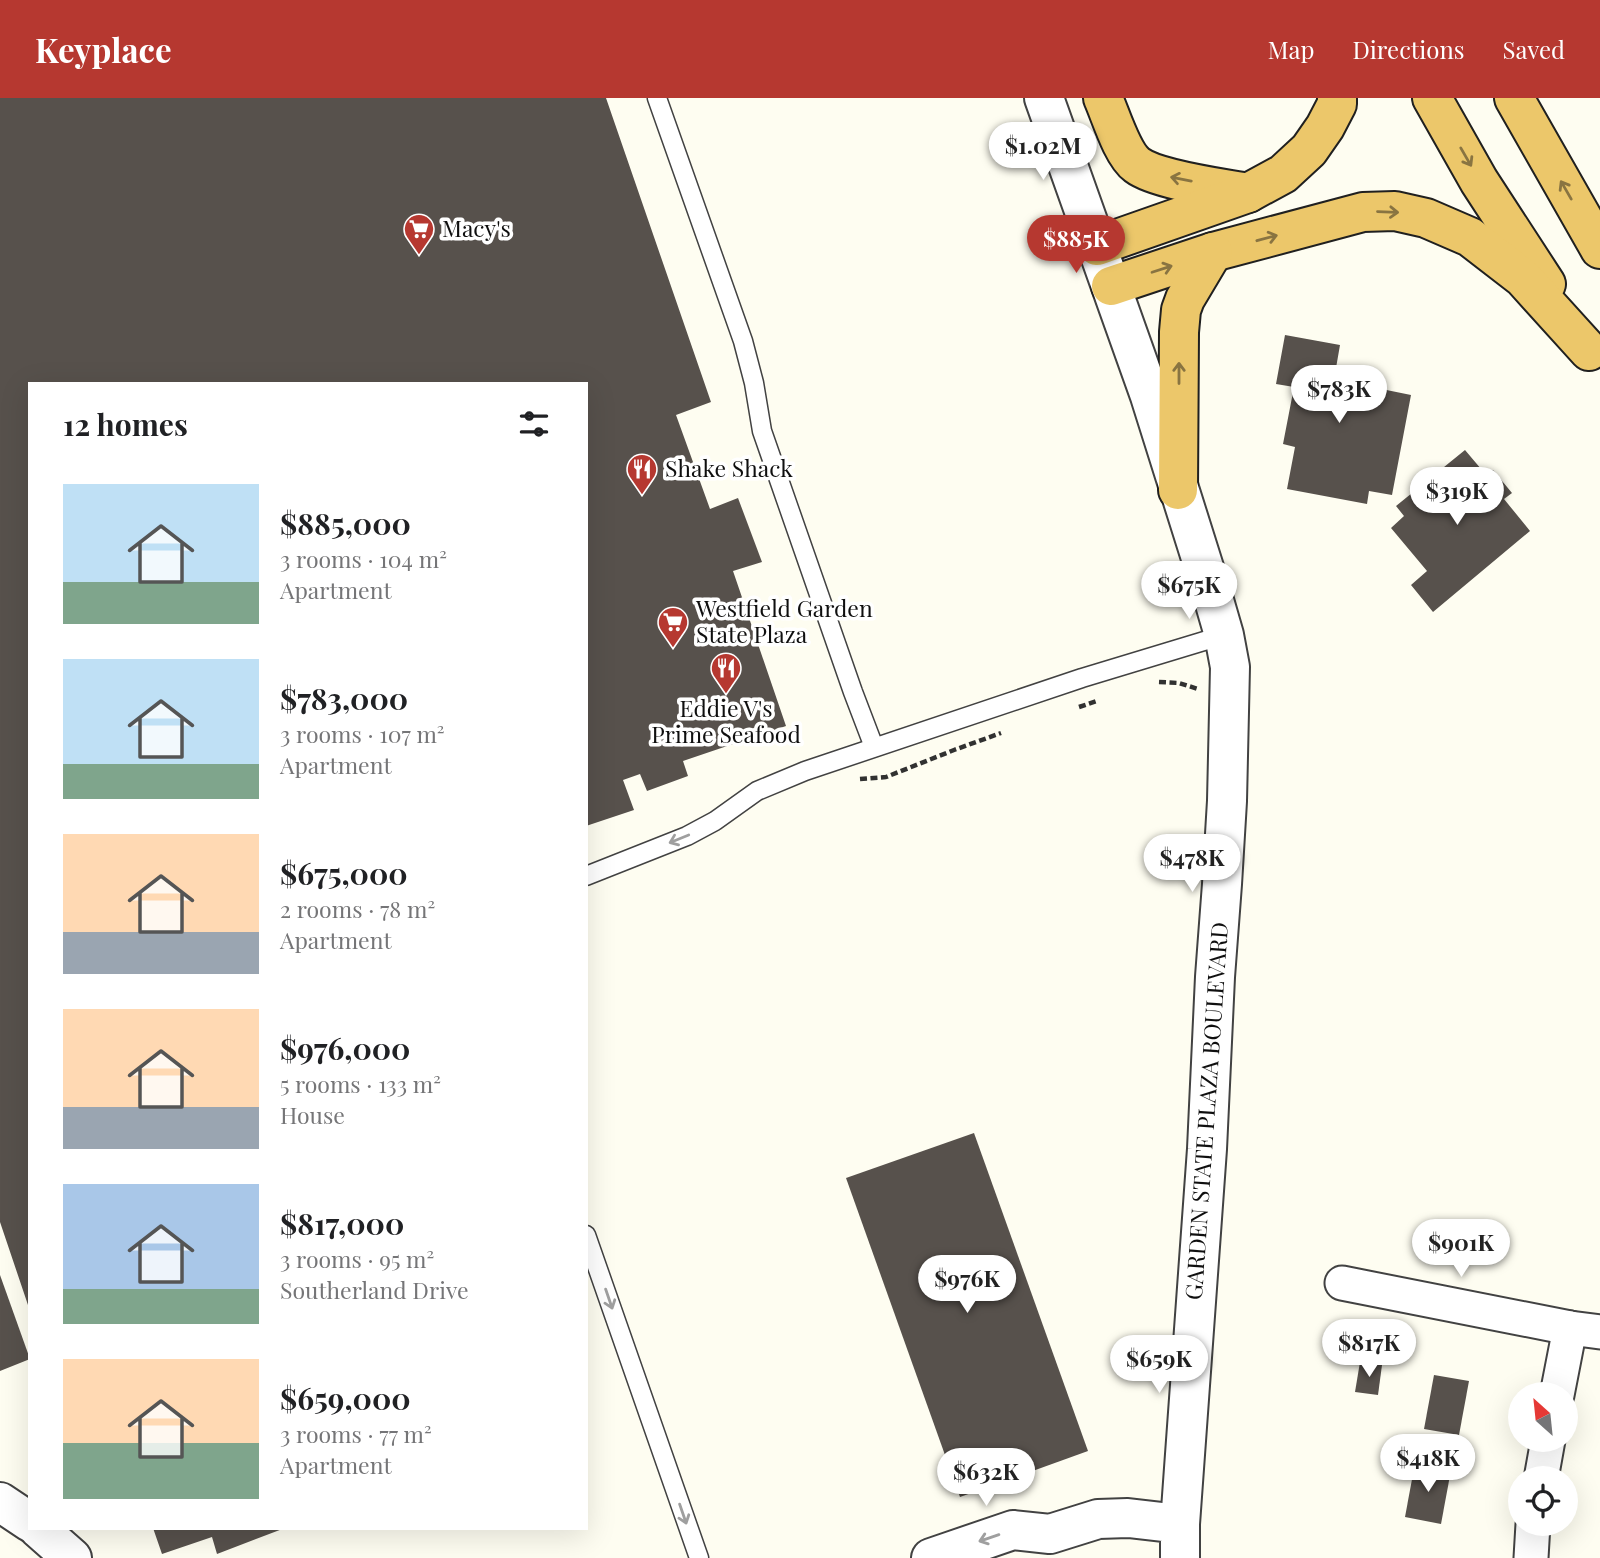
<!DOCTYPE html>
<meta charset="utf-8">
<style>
:root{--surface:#fff;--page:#f2f2f2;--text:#202124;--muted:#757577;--accent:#b63830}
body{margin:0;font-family:"Playfair Display",serif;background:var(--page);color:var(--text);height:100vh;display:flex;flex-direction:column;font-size:26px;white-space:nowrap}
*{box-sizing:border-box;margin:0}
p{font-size:23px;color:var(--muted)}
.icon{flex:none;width:38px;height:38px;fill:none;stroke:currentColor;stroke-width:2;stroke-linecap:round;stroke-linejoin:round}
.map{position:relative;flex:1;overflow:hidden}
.details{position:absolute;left:28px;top:284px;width:560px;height:1148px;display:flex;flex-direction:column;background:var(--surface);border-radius:0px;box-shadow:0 7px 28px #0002}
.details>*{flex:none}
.needle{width:46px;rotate:333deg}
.fabs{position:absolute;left:1508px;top:1284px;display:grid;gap:14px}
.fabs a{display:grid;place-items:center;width:70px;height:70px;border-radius:50%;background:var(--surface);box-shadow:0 7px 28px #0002;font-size:35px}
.price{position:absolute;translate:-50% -60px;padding:0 16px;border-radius:24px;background:#fff;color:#222;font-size:23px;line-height:46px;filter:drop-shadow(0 2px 4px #0008)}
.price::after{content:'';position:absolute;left:50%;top:42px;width:21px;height:16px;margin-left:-10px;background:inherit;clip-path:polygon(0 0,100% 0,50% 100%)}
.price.selected{background:var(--accent);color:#fff}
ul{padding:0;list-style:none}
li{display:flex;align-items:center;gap:21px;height:175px;padding:0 35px}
li span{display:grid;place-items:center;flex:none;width:196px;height:140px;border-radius:0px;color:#555}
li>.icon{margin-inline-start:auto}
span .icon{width:84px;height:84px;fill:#fffc;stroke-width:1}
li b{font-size:30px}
h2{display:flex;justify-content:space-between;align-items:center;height:84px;padding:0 35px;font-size:30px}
header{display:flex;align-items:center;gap:42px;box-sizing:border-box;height:98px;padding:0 35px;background:var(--accent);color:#fff}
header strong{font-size:33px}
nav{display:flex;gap:38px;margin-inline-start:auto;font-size:24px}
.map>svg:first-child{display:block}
</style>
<header>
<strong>Keyplace</strong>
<nav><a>Map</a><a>Directions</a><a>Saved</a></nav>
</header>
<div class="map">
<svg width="1600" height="1460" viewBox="0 0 1600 1460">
<rect width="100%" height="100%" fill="#fefdf1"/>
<g fill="#57514c">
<path d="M0 0H606L711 304 676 317 710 411 738 400 762 464 733 473 786 628 683 663 688 678 647 693 640 676 623 682 634 712 586 728V285H30L29 1210 0 1124Z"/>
<path d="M1285 237 1340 247 1336 270 1359 274 1357 286 1411 297 1392 397 1369 393 1367 406 1287 391 1295 349 1283 346 1294 289 1276 286Z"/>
<path d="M1465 352 1487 378 1493 372 1512 395 1504 401 1530 433 1433 514 1411 487 1427 473 1391 430 1404 418 1396 408Z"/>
<path d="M974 1035 1088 1353 960 1399 846 1080Z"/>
<path d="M0 1177 30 1261 0 1273Z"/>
<path d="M1360 1264 1382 1267 1378 1297 1355 1294Z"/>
<path d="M1434 1277 1469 1283 1459 1337 1424 1331Z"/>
<path d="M1415 1365 1451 1372 1441 1426 1405 1419Z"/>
<path d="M153 1430H285L217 1456 212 1439 162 1456Z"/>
</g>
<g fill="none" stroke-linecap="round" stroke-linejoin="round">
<g stroke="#424242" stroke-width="21">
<g id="service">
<path d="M657 0 743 243 754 285 762 333 853 594 874 649"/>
<path d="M586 778 687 738 715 723 757 693 805 673 1082 580 1224 537"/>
<path d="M586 1137 699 1460"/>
</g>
</g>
<g stroke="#424242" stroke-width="37">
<g id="minor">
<path d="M1342 1185 1570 1230 1600 1234"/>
<path d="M1557 1297 1570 1230"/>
<path d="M1541 1381 1548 1342"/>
<path d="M1531 1460 1533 1426"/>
</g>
</g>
<g stroke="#424242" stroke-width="42">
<g id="tertiary">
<path d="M1044 0 1150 298 1211 492 1224 537 1230 569 1227 703 1222 786 1215 879 1207 1051 1180 1426"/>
<path d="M0 1404 30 1424"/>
<path d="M38 1430 72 1460"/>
<path d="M931 1460 1013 1432 1050 1436 1098 1421 1128 1420 1180 1426V1460"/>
</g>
</g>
<g stroke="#202020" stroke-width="42">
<g id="trunk">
<path d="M1103 0C1111 18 1122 56 1137 67 1157 82 1221 90 1248 95"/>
<path d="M1432 0 1479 83 1546 186"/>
<path d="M1514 0 1600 151"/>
<path d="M1097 148 1248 95 1283 76 1309 52 1325 29 1337 6V0"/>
<path d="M1111 188 1213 154 1363 114 1395 113 1426 120 1470 139 1523 180 1589 253"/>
<path d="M1178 392 1179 234 1181 212 1185 201 1213 154"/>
</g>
</g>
<g stroke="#313131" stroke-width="4.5" stroke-dasharray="7 3.5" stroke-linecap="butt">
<path d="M1159 584 1179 585 1198 591"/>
<path d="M1079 609 1097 603"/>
<path d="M860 681 886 679 954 652 1001 635"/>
</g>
<use href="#service" stroke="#fff" stroke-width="18"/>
<use href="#minor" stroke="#fff" stroke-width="33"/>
<use href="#tertiary" stroke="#fff" stroke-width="38"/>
<use href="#trunk" stroke="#ecc76a" stroke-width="38"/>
</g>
<defs><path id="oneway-shaft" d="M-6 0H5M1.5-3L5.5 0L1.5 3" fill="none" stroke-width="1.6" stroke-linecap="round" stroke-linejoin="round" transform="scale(1.75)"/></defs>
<g stroke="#897441">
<use href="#oneway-shaft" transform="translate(1466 59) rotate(60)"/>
<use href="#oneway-shaft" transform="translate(1181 81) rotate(-169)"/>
<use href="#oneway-shaft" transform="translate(1566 92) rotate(-120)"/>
<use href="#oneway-shaft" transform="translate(1388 114) rotate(2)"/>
<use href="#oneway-shaft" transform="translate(1267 140) rotate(-15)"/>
<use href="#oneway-shaft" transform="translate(1162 171) rotate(-18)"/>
<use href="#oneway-shaft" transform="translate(1179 275) rotate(-90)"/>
</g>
<g stroke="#9f9f9f">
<use href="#oneway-shaft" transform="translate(679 741) rotate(158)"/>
<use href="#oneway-shaft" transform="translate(609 1201) rotate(71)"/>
<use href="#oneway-shaft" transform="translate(683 1416) rotate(71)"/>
<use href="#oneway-shaft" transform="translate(989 1440) rotate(161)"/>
</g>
<defs>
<g id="supermarket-pin" transform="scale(1.575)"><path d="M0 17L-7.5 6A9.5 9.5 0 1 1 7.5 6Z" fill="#b63830" stroke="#fff"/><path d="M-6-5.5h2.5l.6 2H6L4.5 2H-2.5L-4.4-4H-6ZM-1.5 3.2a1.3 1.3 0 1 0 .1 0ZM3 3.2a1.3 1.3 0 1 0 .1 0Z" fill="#fff"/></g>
<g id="restaurant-pin" transform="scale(1.575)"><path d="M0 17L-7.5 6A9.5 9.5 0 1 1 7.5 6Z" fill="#b63830" stroke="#fff"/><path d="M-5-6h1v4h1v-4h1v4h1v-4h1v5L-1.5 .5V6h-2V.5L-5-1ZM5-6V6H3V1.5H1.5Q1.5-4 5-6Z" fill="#fff"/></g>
</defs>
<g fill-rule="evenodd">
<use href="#supermarket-pin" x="419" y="131"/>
<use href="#restaurant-pin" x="642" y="371"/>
<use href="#supermarket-pin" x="673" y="524"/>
<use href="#restaurant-pin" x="726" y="570"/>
</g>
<g text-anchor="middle" stroke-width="7" stroke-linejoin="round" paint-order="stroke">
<g font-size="23" fill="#0f0f0f" stroke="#fff" text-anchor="start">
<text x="442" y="139">Macy's</text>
<text x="665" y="379">Shake Shack</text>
<text x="696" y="519">Westfield Garden<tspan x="696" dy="26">State Plaza</tspan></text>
<text x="726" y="619" text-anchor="middle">Eddie V's<tspan x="726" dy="26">Prime Seafood</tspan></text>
</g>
<g font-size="23" fill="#0f0f0f" stroke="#fff">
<text transform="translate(1207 1013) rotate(-86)" y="8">GARDEN STATE PLAZA BOULEVARD</text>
</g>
</g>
</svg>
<div class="fabs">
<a><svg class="needle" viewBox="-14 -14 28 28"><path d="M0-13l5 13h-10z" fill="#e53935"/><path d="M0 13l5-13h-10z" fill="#757577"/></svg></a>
<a><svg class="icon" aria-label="locate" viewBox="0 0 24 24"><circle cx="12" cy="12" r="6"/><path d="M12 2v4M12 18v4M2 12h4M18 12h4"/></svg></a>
</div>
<b class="price" style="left:1043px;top:84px">$1.02M</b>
<b class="price selected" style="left:1076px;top:177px">$885K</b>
<b class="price" style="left:1339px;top:327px">$783K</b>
<b class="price" style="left:1457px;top:429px">$319K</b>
<b class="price" style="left:1189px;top:523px">$675K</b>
<b class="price" style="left:1192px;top:796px">$478K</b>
<b class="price" style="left:1461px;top:1181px">$901K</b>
<b class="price" style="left:967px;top:1217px">$976K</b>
<b class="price" style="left:1369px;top:1281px">$817K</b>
<b class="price" style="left:1159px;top:1297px">$659K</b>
<b class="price" style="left:1428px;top:1396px">$418K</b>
<b class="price" style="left:986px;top:1410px">$632K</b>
<section class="details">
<h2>12 homes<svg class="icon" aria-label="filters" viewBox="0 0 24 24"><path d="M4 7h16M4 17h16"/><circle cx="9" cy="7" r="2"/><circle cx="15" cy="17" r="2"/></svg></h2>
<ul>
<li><span style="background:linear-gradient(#bfe0f5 70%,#7fa58c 0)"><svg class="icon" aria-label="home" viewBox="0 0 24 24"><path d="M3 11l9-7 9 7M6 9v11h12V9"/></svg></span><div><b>$885,000</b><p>3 rooms · 104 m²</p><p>Apartment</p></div></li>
<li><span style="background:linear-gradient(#bfe0f5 75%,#7fa58c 0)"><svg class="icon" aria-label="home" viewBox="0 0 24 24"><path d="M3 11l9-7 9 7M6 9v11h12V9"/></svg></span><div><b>$783,000</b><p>3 rooms · 107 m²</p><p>Apartment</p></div></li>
<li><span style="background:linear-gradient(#ffd9b3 70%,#9aa5b1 0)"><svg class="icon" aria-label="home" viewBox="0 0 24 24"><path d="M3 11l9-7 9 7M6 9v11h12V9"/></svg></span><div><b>$675,000</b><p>2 rooms · 78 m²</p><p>Apartment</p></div></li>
<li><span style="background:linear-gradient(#ffd9b3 70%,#9aa5b1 0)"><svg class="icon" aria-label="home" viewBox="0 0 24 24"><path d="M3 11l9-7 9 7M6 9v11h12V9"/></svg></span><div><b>$976,000</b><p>5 rooms · 133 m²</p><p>House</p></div></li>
<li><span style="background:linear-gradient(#a9c7e8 75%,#7fa58c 0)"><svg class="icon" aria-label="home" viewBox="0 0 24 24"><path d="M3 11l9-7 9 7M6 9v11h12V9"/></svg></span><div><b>$817,000</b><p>3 rooms · 95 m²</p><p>Southerland Drive</p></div></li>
<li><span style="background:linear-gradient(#ffd9b3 60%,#7fa58c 0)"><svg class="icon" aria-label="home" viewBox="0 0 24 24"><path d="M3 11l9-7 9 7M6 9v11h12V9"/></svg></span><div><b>$659,000</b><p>3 rooms · 77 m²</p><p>Apartment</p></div></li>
</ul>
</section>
</div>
